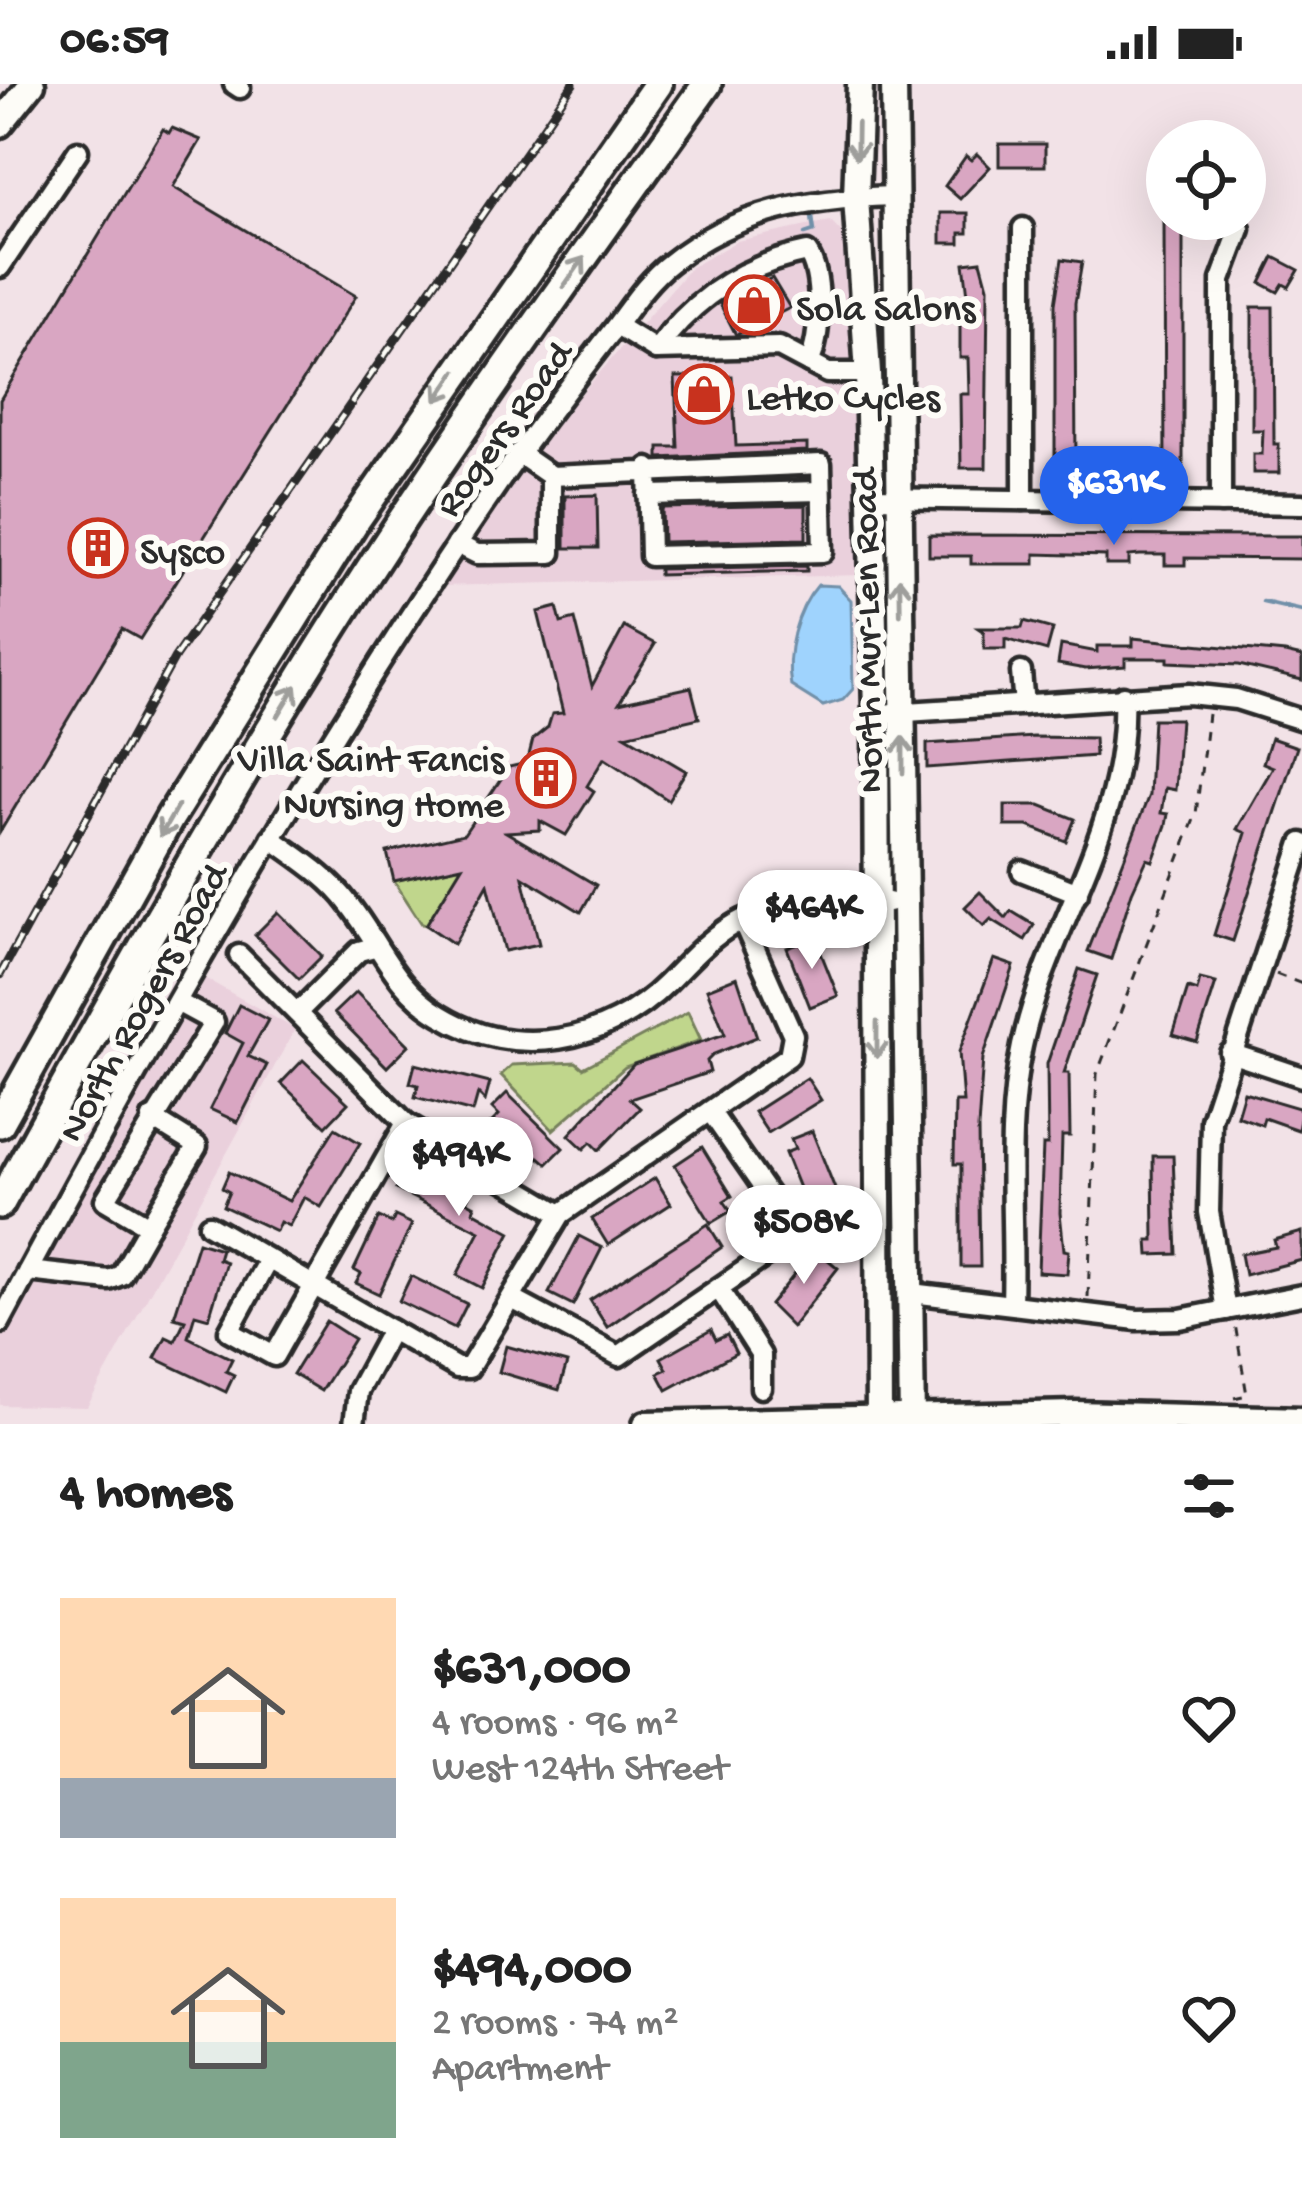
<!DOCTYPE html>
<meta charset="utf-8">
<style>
:root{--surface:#fff;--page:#f2f2f2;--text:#222;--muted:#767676;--accent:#2563eb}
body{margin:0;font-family:"Gochi Hand",sans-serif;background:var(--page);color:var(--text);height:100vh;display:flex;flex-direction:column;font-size:45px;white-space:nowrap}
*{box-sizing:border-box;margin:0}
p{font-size:39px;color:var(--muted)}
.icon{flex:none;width:66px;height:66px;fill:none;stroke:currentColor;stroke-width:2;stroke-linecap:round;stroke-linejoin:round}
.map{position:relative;height:1340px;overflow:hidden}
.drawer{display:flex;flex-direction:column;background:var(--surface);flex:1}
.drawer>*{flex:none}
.tools{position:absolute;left:1146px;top:36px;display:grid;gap:24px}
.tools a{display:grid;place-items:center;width:120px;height:120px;border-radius:50%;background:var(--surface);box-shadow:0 12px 48px #0002;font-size:60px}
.price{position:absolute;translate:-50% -102px;padding:0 27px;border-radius:42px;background:#fff;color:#222;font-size:39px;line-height:78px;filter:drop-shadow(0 3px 6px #0008)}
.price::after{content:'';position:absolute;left:50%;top:72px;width:36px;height:27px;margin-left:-18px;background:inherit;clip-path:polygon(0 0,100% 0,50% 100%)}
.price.active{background:var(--accent);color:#fff}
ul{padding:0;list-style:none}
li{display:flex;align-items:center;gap:36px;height:300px;padding:0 60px}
li span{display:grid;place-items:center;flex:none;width:336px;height:240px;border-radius:0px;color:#555}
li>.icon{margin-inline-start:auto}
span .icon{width:144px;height:144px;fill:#fffc;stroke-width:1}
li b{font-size:51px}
h2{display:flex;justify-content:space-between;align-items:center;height:144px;padding:0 60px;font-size:51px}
.status{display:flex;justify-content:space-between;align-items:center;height:84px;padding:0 60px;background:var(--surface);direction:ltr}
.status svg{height:33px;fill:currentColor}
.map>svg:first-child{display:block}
</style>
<div class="status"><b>06:59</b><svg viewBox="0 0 49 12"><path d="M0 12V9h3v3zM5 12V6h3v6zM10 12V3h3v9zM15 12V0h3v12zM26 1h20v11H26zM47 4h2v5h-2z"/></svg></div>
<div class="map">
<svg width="1302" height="1340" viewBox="0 0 1302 1340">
<rect width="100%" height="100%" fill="#f2e2e7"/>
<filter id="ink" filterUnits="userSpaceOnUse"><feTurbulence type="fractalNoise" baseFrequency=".00833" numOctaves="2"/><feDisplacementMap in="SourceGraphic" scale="24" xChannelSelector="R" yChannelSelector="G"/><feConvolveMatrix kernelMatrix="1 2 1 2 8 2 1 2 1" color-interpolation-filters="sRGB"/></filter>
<g filter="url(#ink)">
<g fill="#ead0dc">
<path d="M830 137 850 158 861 491 441 502 526 374 690 184 737 157Z"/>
<path d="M201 892 295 945 87 1323 0 1321V1257Z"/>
</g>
<g fill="#c0d68c" stroke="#76805c" stroke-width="3">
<path d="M462 782 426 841 422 840 394 797Z"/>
<path d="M688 928 701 956 625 983 553 1046 501 991 512 981 576 978 583 984Z"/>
</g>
<path fill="#9fd3fd" stroke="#7190a9" stroke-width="3" d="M818 501 838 502 851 516 853 605 843 616 823 622 791 602C785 570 796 526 818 501Z"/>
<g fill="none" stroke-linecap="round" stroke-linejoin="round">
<g stroke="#7190a9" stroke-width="4.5">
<path d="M805 150 814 147 812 133"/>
<path d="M1263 518 1302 527"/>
</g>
</g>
<g fill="#d9a6c2" stroke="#2b2b2b" stroke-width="3">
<path d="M172 44 201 56 173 103 356 212 140 555 122 545 0 748V316L163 45 169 49Z"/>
<rect x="999" y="60" width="46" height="22"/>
<path d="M977 70 990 83 960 115 945 102 966 72 971 76Z"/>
<path d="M941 129H968V149H960V159H941Z"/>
<path d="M1164 135H1183V386H1165Z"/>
<path d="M1274 173 1299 186 1289 203 1283 200 1278 208 1261 199Z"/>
<path d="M1062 175 1082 178 1075 219 1076 385H1055V220Z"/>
<path d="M981 177 988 203 986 384H961L960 310H969L968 274H960V219H969L964 179Z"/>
<path d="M772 194 790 224 736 251 720 220Z"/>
<path d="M1252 223H1273L1274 360H1279V389H1253V370H1262L1263 346H1252Z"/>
<path d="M732 292 736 362 807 360V367L659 374V363H678L675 293Z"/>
<path d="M597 411 598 464H565V412Z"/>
<path d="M806 421V455L663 458 662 424Z"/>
<path d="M929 451 1302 452V475L1185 474V481H1165V471H1140L1129 472V481H1106V472L1035 470V480H971V472H929Z"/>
<path d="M807 482V487L659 491V485Z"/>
<path d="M557 523 561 539 575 535 592 602 624 543 655 560 619 619 691 603 699 634 625 651 686 687 668 716 604 674 587 702 594 707 566 751 540 737V746L506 748 596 801 581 828 523 793 539 860 505 867 488 800 454 860 426 841 462 782 394 797 387 768 464 750 509 683 527 679 533 655 548 643 552 630 563 629 538 528Z"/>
<path d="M1024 537 1053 545 1047 567 1005 555V565H984V548L978 544H1022Z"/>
<path d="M1133 554 1285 569 1302 573V596L1239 581 1168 578V574H1125V582L1085 585 1058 580 1061 561 1097 568V562H1133Z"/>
<path d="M1153 635H1180L1175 706 1165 704 1161 729 1168 730 1166 741 1153 777 1147 775 1132 808 1111 875 1088 867 1149 711Z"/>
<path d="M1034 653 1094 654 1095 672 927 684V660Z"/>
<path d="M1271 654 1297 663 1233 857 1214 851 1246 749 1237 745 1273 683 1263 679Z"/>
<path d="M1005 721H1040L1075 735 1066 757 1028 742H1005Z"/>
<path d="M980 808 1006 834 1011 827 1034 841 1025 856 991 835 984 842 965 823Z"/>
<path d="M278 828 322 872 299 895 255 851Z"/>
<path d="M815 854 838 912 810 923 787 864Z"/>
<path d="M994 875 1014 882 983 974 978 1044 980 1183H961V1080H954L955 1018H963L959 968Z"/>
<path d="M1079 885 1097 891 1064 989H1069L1070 1052H1062L1060 1129 1064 1166 1069 1167 1067 1190 1038 1188 1043 1061H1048L1047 980Z"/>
<path d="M737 893 757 953 714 970 707 977 710 988 630 1015 640 1024 599 1066 591 1058 584 1065 569 1051 634 980 725 950 707 905Z"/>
<path d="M1200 895 1216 899 1197 958 1173 951 1188 904 1197 907Z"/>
<path d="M356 908 409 961 387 983 334 929Z"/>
<path d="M239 921 268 936 248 972 267 981 238 1038 210 1025 243 959 225 949Z"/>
<path d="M303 976 348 1019 326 1042 281 999Z"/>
<path d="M415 980 490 999 485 1017 478 1010 473 1028 415 1013 418 1001 410 999Z"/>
<path d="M807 994 821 1016 768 1049 754 1028Z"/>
<path d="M1244 1008 1302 1025 1298 1046 1264 1034 1262 1041 1237 1032Z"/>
<path d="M507 1009 563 1064 547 1080 539 1073 532 1080 491 1039 499 1031 492 1024Z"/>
<path d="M335 1044 360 1059 321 1123 304 1113 289 1142 280 1138 276 1147 223 1122 229 1108 222 1104 229 1088 289 1117Z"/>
<path d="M812 1047 841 1120 823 1127 820 1119 807 1124 785 1069 795 1065 791 1055Z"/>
<path d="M702 1063 732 1112 724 1117 731 1127 711 1139 675 1081Z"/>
<path d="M1153 1072H1173L1177 1170 1149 1171 1148 1156H1154Z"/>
<path d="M420 1080 472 1106 466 1117 475 1122 473 1127 511 1148 482 1204 457 1191 480 1147 396 1105 407 1084 416 1088Z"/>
<path d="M655 1094 671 1120 608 1161 592 1135Z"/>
<path d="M395 1132 412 1140 379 1210 356 1199 361 1190 354 1186 379 1133 392 1139Z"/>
<path d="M708 1140 722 1163 607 1243 590 1216Z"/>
<path d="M1302 1148V1176L1245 1191 1241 1170 1276 1163 1274 1156Z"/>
<path d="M579 1152 602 1164 573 1221 549 1209Z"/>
<path d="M198 1158 221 1165 218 1175 226 1178 209 1234 195 1230 188 1253 232 1275 226 1287 234 1291 226 1308 155 1274 166 1253 175 1257 185 1236 174 1233Z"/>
<path d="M815 1165 838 1184 792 1243 770 1221Z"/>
<path d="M411 1192 467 1220 455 1244 399 1217Z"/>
<path d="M326 1237 354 1255 321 1307 293 1290Z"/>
<path d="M711 1246 716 1256 727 1251 736 1269 667 1306 658 1289 667 1285 661 1274Z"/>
<path d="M506 1262 567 1279 559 1306 499 1288Z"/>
</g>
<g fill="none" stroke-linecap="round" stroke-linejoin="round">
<g stroke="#2b2b2b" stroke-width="27">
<g id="minor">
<path d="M234 0 240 4"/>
<path d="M1023 144V416"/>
<path d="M0 183 78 67"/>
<path d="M617 242 656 266 779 263 828 289H868"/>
<path d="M656 266C694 213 743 181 807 168 824 191 821 254 809 279"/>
<path d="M551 392 821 380 823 468 650 472 648 384"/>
<path d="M648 411 821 407"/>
<path d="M871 414 1302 420"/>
<path d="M1221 419V196L1240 145"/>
<path d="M457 460 477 470 551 469V392L518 369"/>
<path d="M1021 588 1024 621"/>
<path d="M891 629 1189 610 1236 615 1302 636"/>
<path d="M271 754C298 774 328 792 348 819 380 859 393 903 440 931 515 977 607 959 667 899 692 874 712 850 744 835 791 814 839 818 889 818"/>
<path d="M1022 787 1078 809"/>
<path d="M239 871 406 1039 561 1130"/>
<path d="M297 929 359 867 374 863"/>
<path d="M1230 969 1302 993"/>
<path d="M209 1141 457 1284H469L561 1130 789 972 793 951 742 836"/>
<path d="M149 1142 197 1062 152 1034"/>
<path d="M268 1176 229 1247 274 1272 406 1039"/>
<path d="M28 1187 109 1196 121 1191 149 1142 105 1116 214 938 177 918"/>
<path d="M719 1205 761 1271V1304"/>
<path d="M912 1209 1137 1236 1180 1235 1302 1211"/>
<path d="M512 1215 619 1272 783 1160 787 1138 710 1027"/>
<path d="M1012 1219C1015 1134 1004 1044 1022 962 1048 840 1129 741 1123 612"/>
<path d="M1226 1226 1209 1128 1211 1036 1302 759"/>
<path d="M0 1239C150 958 307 680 487 416 524 361 565 308 606 255 627 229 643 200 670 179 736 126 810 115 892 112"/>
<path d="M354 1340 358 1307 391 1246"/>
</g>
</g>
<g stroke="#2b2b2b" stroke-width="33">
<g id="major">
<path d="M860 0 856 114 868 289 876 629 879 1340"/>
<path d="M894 0 912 1340"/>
<path d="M0 40 32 0"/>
<path d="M646 1340 1075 1330 1302 1336"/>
</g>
</g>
<g stroke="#2b2b2b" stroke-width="36">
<g id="highway">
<path d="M0 1039 171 732 353 440 658 0"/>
<path d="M0 1120C122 897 246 675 385 462 488 305 598 153 707 0"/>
</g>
</g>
<g stroke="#2b2b2b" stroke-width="3" stroke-dasharray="9 9" stroke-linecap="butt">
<path d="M1276 890 1302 900"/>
<path d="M1088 1213 1097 990 1196 730 1208 630"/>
<path d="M1234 1314 1247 1311 1235 1240"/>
</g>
<use href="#minor" stroke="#fdfcf7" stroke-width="18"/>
<use href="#major" stroke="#fdfcf7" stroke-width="24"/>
<use href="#highway" stroke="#fdfcf7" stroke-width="27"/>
<g stroke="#2b2b2b" stroke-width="9">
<path id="rail" d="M0 891 175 573 573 0"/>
</g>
<use href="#rail" stroke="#fdfcf7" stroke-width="4.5" stroke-dasharray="14" stroke-linecap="butt"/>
</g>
<defs><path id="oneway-shaft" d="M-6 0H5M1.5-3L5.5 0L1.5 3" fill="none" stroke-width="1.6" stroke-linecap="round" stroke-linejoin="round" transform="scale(3)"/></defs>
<g stroke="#9e9e9b">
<use href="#oneway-shaft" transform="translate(857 57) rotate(91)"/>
<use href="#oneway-shaft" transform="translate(574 188) rotate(-55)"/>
<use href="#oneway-shaft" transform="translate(446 302) rotate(124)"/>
<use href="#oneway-shaft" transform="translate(900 512) rotate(-91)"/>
<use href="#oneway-shaft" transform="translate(287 617) rotate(-59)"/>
<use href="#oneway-shaft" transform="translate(903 671) rotate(-90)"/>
<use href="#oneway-shaft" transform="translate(169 737) rotate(120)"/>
<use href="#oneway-shaft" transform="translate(877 956) rotate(90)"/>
</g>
</g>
<defs>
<g id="shop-ring" transform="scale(3)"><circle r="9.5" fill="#fdfcf7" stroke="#c8321e" stroke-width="1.5"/><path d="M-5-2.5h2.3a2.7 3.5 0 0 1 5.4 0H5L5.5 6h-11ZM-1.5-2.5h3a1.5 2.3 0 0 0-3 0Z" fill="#c8321e"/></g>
<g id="building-ring" transform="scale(3)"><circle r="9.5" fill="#fdfcf7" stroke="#c8321e" stroke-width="1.5"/><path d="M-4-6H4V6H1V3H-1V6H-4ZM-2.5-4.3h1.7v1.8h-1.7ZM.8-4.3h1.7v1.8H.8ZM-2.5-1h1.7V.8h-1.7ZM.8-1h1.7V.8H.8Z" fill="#c8321e"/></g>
</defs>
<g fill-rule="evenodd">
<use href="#shop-ring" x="754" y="221"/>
<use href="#shop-ring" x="704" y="310"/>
<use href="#building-ring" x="98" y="464"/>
<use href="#building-ring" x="546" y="694"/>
</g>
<g text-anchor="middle" stroke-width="12" stroke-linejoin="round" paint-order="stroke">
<g font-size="39" fill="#2b2b2b" stroke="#fdfcf7" text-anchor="start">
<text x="796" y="235">Sola Salons</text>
<text x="746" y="324">Letko Cycles</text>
<text x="140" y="478">Sysco</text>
<text x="504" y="686" text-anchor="end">Villa Saint Fancis<tspan x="504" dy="45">Nursing Home</tspan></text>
</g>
<g font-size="39" fill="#2b2b2b" stroke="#fdfcf7">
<text transform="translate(501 343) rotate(-54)" y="14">Rogers Road</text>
<text transform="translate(864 547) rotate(-91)" y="14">North Mur-Len Road</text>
<text transform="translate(140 917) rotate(-61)" y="14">North Rogers Road</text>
</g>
</g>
</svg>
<div class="tools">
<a><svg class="icon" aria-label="locate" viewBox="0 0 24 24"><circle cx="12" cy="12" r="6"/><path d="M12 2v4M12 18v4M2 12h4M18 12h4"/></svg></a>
</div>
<b class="price active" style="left:1114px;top:464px">$631K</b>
<b class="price" style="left:812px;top:888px">$464K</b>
<b class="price" style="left:459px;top:1135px">$494K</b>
<b class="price" style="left:804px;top:1203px">$508K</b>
</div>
<section class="drawer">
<h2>4 homes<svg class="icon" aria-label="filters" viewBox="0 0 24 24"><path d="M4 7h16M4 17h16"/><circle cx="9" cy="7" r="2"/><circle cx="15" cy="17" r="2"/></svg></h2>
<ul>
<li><span style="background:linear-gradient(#ffd9b3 75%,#9aa5b1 0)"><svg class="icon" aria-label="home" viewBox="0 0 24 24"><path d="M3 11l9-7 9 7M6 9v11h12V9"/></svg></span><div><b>$631,000</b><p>4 rooms · 96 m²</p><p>West 124th Street</p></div><svg class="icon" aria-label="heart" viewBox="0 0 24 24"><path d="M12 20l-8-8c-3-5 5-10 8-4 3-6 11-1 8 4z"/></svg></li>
<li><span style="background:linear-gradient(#ffd9b3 60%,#7fa58c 0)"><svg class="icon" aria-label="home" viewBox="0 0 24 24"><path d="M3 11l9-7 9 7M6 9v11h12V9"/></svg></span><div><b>$494,000</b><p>2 rooms · 74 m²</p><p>Apartment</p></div><svg class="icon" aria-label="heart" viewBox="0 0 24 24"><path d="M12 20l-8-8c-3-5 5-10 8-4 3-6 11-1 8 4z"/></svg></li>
</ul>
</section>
